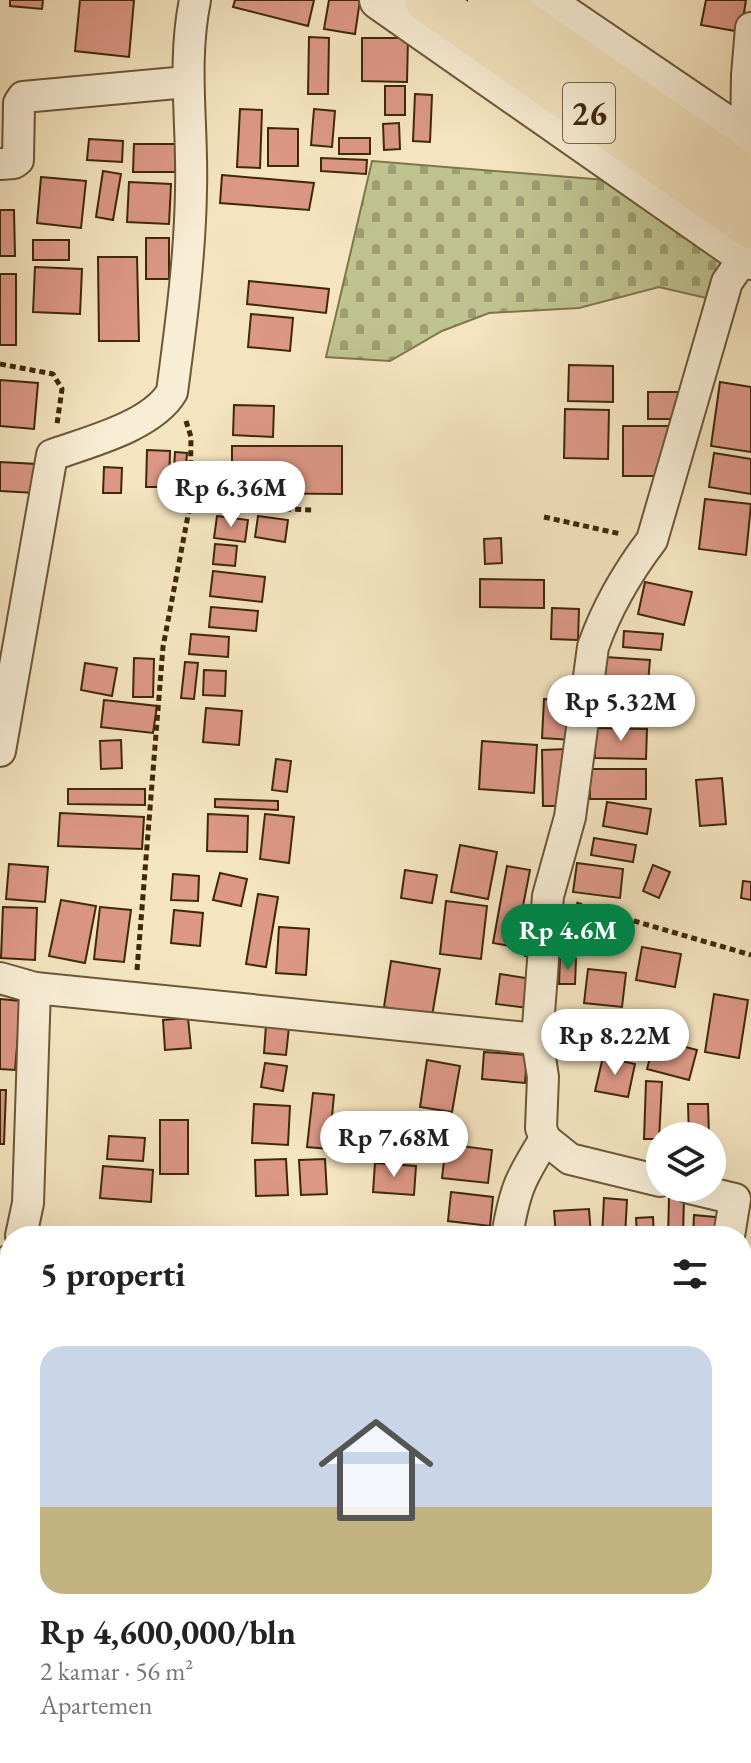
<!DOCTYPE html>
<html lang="id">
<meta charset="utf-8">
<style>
:root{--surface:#fff;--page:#f6f6f6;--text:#222;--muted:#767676;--accent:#0b8043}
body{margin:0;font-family:"EB Garamond",serif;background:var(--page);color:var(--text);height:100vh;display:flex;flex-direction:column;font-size:30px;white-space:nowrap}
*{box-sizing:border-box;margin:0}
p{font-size:26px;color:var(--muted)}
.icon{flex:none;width:44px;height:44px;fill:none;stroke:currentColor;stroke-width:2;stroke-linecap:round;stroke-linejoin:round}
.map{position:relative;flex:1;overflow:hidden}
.details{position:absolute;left:0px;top:1226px;width:752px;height:538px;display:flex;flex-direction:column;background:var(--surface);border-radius:32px 32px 0 0;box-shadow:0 8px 32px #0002}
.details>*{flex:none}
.controls{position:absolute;left:646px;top:1122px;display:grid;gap:16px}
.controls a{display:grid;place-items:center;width:80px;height:80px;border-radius:50%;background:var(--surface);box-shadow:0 8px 32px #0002;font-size:40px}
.price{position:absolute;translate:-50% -68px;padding:0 18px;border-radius:28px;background:#fff;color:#222;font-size:26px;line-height:52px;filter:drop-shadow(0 2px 4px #0008)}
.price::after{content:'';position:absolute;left:50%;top:48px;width:24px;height:18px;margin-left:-12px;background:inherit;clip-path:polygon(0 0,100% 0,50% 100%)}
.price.on{background:var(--accent);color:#fff}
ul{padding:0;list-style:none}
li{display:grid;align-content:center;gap:16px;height:424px;padding:0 40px}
li span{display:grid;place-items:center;height:248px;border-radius:24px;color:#555}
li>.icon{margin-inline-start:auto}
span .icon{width:144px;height:144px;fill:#fffc;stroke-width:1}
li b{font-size:34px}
h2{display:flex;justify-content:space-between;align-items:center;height:96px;padding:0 40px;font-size:34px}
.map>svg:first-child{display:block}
</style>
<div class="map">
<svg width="751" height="1763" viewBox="0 0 751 1763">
<defs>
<pattern id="cemetery-stones" width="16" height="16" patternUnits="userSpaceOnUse" patternTransform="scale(2)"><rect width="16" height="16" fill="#bfc38f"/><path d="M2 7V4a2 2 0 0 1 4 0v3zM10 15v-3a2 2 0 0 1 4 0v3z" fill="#9d9e73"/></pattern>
</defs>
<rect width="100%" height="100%" fill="#f4e4bf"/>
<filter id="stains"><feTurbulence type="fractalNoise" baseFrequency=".0025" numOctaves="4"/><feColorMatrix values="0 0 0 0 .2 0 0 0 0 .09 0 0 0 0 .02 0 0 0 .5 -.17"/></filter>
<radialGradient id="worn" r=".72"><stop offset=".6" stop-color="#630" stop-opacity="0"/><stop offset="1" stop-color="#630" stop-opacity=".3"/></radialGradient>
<path fill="url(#cemetery-stones)" stroke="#7f764c" stroke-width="2" d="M372 161 618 181 663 223 723 259 715 300 659 287 579 308 489 313 442 331 390 361 326 357Z"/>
<g fill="#dc9786" stroke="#3f280a" stroke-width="2">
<path d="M10 0H43L42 9 10 6Z"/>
<path d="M80 0H134L129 57 75 51Z"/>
<path d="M235 0H314L308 26 233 7Z"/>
<path d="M329 0H360L355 34 324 29Z"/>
<path d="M706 0H746L741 32 701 25Z"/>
<path d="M309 37 329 38 328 94H308Z"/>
<path d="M362 38H408L407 82 362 81Z"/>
<rect x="385" y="86" width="20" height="29"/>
<path d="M415 94 432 95 430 142 413 141Z"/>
<path d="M240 109 262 110 260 168 237 167Z"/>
<path d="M314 109 335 111 332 147 311 145Z"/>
<path d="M399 123 400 149 384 150 383 124Z"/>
<path d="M268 128 298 129V166H268Z"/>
<rect x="339" y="138" width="31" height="16"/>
<path d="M89 139 123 141 122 162 87 160Z"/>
<path d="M134 144H176L175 172H133Z"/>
<path d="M321 158 367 160 366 174 321 171Z"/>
<path d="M103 171 121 174 113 220 96 217Z"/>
<path d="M222 175 314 183 309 210 220 203Z"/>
<path d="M41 177 86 181 81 228 37 223Z"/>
<path d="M129 182 171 184 169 224 127 222Z"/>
<path d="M0 210H14L15 256H0Z"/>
<rect x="146" y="238" width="23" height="41"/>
<rect x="33" y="240" width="36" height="20"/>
<path d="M98 257H137L139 341H99Z"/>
<path d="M35 267 82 269 80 314 33 312Z"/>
<rect x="0" y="274" width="16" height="71"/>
<path d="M249 281 329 289 326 313 247 304Z"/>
<path d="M251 314 293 318 290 351 248 347Z"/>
<path d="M569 365 613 366V402L568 401Z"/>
<path d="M0 380 38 383 34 429 0 426Z"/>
<path d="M720 382 751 387V452L711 446Z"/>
<path d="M648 392H683L682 419H648Z"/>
<path d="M234 405 274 406 273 437 233 435Z"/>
<path d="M565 409 609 410 608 459 564 458Z"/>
<rect x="623" y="426" width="47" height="50"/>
<path d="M232 446H342V494L232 493Z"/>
<path d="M147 450 170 451 169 487H146Z"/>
<path d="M175 452 187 453 184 487 173 486Z"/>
<path d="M714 453 751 459V494L709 487Z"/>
<path d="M0 462 37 464 35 493 0 491Z"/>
<path d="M104 467 122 468 121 493H103Z"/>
<path d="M705 499 751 504 746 555 699 549Z"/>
<path d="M217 516 248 520 245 542 214 538Z"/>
<path d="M258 516 288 520 285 542 255 537Z"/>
<path d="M501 538 502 563 485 564 484 539Z"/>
<path d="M215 544 237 546 235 566 213 564Z"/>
<path d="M213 571 265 577 262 602 210 596Z"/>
<path d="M480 579 544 580V608L480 607Z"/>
<path d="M645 582 692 592 684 625 638 614Z"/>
<path d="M211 607 258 611 256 631 209 627Z"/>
<path d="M552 608 579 609 578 640 551 639Z"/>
<path d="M624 631 663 634 661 650 623 647Z"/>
<path d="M191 634 229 637 228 657 189 654Z"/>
<path d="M605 657 650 660 648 682 603 679Z"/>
<path d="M134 658 154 659 153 697H133Z"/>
<path d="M185 662 198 663 194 699 181 698Z"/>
<path d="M85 663 117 668 112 696 81 690Z"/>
<path d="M204 670 226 671 225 696 203 695Z"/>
<path d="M648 693 649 714 597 716 595 695Z"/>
<path d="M544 699 574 701 572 740 542 738Z"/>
<path d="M104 700 157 706 153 733 101 727Z"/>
<path d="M206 708 242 711 239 745 203 742Z"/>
<path d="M595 728 647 729 646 759 595 758Z"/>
<path d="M121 740 122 768 101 769 100 741Z"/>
<path d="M482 741 537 745 534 793 479 789Z"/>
<path d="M567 749 568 806H543L542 750Z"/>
<path d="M276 759 291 761 287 792 272 790Z"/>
<rect x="590" y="769" width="56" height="30"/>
<path d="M722 778 726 824 700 826 696 780Z"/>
<path d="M68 789H145V805L68 804Z"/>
<path d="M215 799 278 801V810L215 807Z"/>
<path d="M607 802 651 809 647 834 603 826Z"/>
<path d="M60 813 144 817 142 849 58 846Z"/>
<path d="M208 814 248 816 247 852 207 851Z"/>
<path d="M265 814 294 817 289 863 260 859Z"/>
<path d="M594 838 636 845 633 862 591 855Z"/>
<path d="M460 845 497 852 488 899 451 892Z"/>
<path d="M577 863 623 869 620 898 573 892Z"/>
<path d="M9 864 48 867 45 902 6 899Z"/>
<path d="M653 865 670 872 659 898 643 891Z"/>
<path d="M507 866 530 870 515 947 493 943Z"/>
<path d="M405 870 437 875 432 903 401 898Z"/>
<path d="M220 873 247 879 241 906 213 900Z"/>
<path d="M173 874 199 876 198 901 171 900Z"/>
<path d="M743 881 751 882V900L741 898Z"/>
<path d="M258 894 278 897 266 967 246 964Z"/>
<path d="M61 900 96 906 85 963 49 956Z"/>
<path d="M446 901 487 906 481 959 440 954Z"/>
<path d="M3 907 37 908 35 960 1 958Z"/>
<path d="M100 907 131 910 124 962 94 959Z"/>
<path d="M174 910 203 913 200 946 171 943Z"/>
<path d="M527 921 540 922 538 956H525Z"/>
<path d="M279 927 309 929 306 975 276 973Z"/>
<path d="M642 947 681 954 675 987 636 980Z"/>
<path d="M560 959H576L575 984H559Z"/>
<path d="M391 961 440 969 432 1016 384 1007Z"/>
<path d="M588 969 626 973 622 1007 584 1003Z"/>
<path d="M500 974 532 979 528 1008 496 1004Z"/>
<path d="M714 994 748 1000 739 1058 705 1052Z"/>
<path d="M0 999 21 1001 15 1070 0 1069Z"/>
<path d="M572 1012 610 1016 608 1046 569 1042Z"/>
<path d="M188 1018 191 1048 165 1050 163 1020Z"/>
<path d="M266 1025 289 1027 286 1055 264 1053Z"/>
<path d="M655 1039 697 1050 689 1080 647 1069Z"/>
<path d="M484 1052 527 1055 525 1083 482 1079Z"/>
<path d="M603 1057 635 1064 628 1097 595 1091Z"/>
<path d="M427 1060 460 1066 452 1112 420 1107Z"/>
<path d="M265 1063 287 1066 283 1091 261 1087Z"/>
<path d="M646 1081 662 1082 659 1139H644Z"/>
<path d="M0 1090H6L4 1144H0Z"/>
<path d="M313 1093 334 1095 329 1149 307 1147Z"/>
<path d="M254 1104 290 1106 288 1145 252 1143Z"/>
<path d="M688 1104H708L709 1136H689Z"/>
<path d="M373 1117 416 1118 414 1157 372 1155Z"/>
<rect x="160" y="1120" width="28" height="54"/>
<path d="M109 1136 145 1138 143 1161 107 1159Z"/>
<path d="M446 1144 492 1150 488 1183 442 1178Z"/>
<path d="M286 1159 288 1195 256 1196 255 1160Z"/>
<path d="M325 1159 327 1194 301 1195 299 1160Z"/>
<path d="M375 1163 416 1166 414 1195 373 1192Z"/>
<path d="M103 1166 153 1170 151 1202 100 1198Z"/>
<path d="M451 1192 493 1197 490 1226 448 1221Z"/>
<path d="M604 1198 627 1200 625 1236H602Z"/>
<path d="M669 1198H684L683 1236H668Z"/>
<path d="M589 1209 591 1236H556L554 1211Z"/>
<path d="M694 1215 725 1218 723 1236H693Z"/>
<path d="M653 1217 654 1236H637L636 1218Z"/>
<path d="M356 1232 402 1236H356Z"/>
<rect x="4" y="1620" width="6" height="21"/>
<path d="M742 1628H747L744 1683H742Z"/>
<path d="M5 1656 10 1657V1675L1 1673Z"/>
<path d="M1 1685 10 1688V1722L0 1719Z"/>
<path d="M742 1735 751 1736 748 1763H696L698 1754H742Z"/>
<path d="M31 1754H59L57 1762 31 1757Z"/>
<path d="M67 1754H103L101 1763 67 1757Z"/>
<path d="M142 1754H175L208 1759V1763H140Z"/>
<path d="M259 1754H298L297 1763H258Z"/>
<path d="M364 1754H422L421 1763H363Z"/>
<rect x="591" y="1754" width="20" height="9"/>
</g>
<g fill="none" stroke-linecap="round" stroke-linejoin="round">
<g stroke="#6c5737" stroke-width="34">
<g id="minor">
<path d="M746 138 747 75 751 28"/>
<path d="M0 164 14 163 18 160 19 103 23 97 187 82"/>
<path d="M0 751 52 455C89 442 152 426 172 392 181 325 190 257 191 190 193 126 182 64 195 0"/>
<path d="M0 978 35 988 28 1203 21 1236"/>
<path d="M35 988 537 1039"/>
<path d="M660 1181 570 1159 545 1139 541 1128 543 1077 537 1039 548 896 570 817 593 647C607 607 627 573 652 540L727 282 745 256"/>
<path d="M689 1188 735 1199 729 1236"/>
<path d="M507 1236C515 1189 520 1179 545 1139"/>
<path d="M0 1278 10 1260"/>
<path d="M0 1355 10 1357"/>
<path d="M742 1447H751"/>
<path d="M0 1603 10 1604"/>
<path d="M742 1711 751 1712"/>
<path d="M107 1763 108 1754"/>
</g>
</g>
<g stroke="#6c5737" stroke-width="42">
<g id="tertiary">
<path d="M379 0 751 260"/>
<path d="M542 0 751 142"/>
</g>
</g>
<g stroke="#3f280a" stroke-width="48">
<g id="trunk">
<path d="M427 0 751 226"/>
<path d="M490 0 751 181"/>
</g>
</g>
<g stroke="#3f280a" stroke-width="5" stroke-dasharray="6 4" stroke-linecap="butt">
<path d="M0 364 53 374 62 389 57 424"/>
<path d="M186 421 191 437 190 505 312 510"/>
<path d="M544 517 621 534"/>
<path d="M576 904 751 955"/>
<path d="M137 970 163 647 190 505"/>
<path d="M52 1231 117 1233"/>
<path d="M669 1763 671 1754"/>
</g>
<use href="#minor" stroke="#f8edd5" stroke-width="30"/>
<use href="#tertiary" stroke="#f8edd5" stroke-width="38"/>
<use href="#trunk" stroke="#f4e4bf" stroke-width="44"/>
</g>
<g text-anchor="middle" stroke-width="7" stroke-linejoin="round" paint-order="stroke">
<rect fill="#f8edd5" stroke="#766347" stroke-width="2" x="563" y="83" width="52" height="60" rx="6"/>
<g font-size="34" font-weight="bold" fill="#3f280a">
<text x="589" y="125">26</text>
</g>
</g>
<rect width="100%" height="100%" filter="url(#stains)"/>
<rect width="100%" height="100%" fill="url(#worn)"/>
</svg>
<div class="controls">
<a><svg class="icon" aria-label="layers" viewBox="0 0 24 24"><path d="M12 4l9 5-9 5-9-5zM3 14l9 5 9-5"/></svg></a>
</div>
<b class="price" style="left:231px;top:529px">Rp 6.36M</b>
<b class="price" style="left:621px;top:743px">Rp 5.32M</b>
<b class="price on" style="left:568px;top:972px">Rp 4.6M</b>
<b class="price" style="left:615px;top:1077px">Rp 8.22M</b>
<b class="price" style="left:394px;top:1179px">Rp 7.68M</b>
<section class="details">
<h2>5 properti<svg class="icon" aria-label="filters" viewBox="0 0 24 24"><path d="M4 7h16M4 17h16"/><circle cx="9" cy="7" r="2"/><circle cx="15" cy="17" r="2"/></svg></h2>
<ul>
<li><span style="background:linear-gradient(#c9d6e8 65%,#c2b280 0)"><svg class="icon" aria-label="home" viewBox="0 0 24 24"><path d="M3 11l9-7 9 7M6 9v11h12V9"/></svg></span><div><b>Rp 4,600,000/bln</b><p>2 kamar · 56 m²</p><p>Apartemen</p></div></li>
</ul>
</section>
</div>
